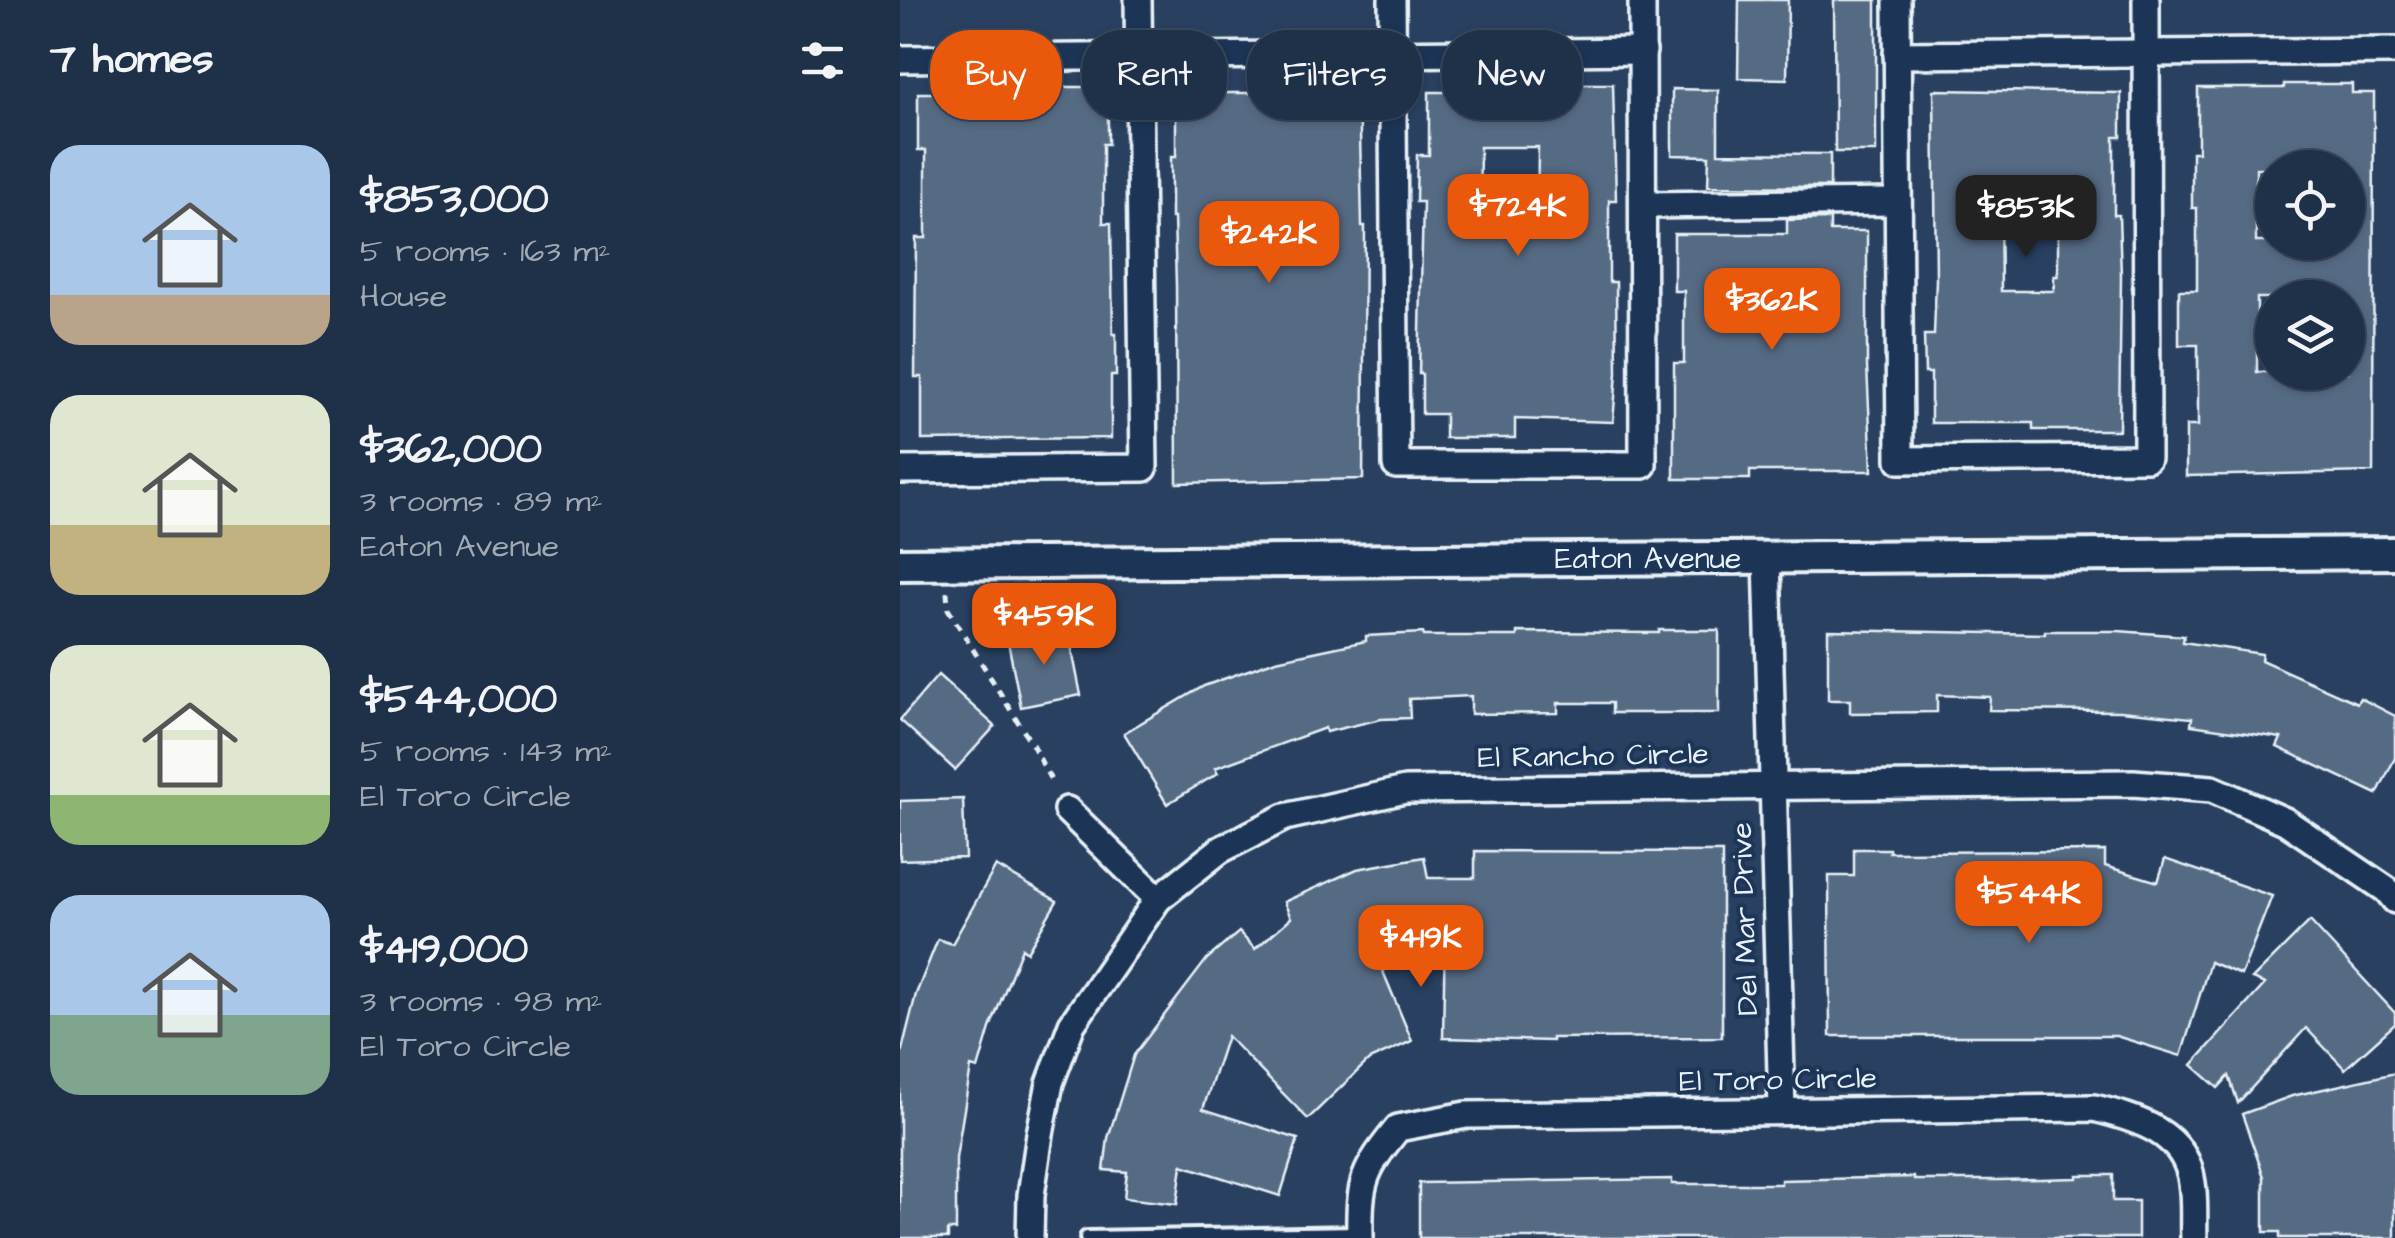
<!DOCTYPE html>
<meta charset="utf-8">
<style>
:root{--surface:#1f3049;--page:#2c3c53;--text:#f1f3f6;--muted:#a1a9b4;--line:#3c4b61;--accent:#ea580c}
body{margin:0;font-family:"Architects Daughter",sans-serif;background:var(--page);color:var(--text);height:100vh;display:flex;flex-direction:column;font-size:38px;white-space:nowrap}
*{box-sizing:border-box;margin:0}
p{font-size:32px;color:var(--muted)}
.icon{flex:none;width:55px;height:55px;fill:none;stroke:currentColor;stroke-width:2;stroke-linecap:round;stroke-linejoin:round}
.map{position:relative;flex:1;overflow:hidden}
.drawer{display:flex;flex-direction:column;background:var(--surface);width:900px}
.drawer>*{flex:none}
.top-card{position:absolute;left:30px;top:30px;width:950px;height:90px;display:flex;gap:20px}
.buttons{position:absolute;left:1355px;top:150px;display:grid;gap:20px}
.buttons a{display:grid;place-items:center;width:110px;height:110px;border-radius:50%;background:var(--surface);box-shadow:0 2px 8px #0004,0 0 0 2px var(--line);font-size:50px}
.price{position:absolute;translate:-50% -85px;padding:0 22px;border-radius:20px;background:var(--accent);color:#fff;font-size:32px;line-height:65px;filter:drop-shadow(0 2px 5px #0008)}
.price::after{content:'';position:absolute;left:50%;top:60px;width:30px;height:22px;margin-left:-15px;background:inherit;clip-path:polygon(0 0,100% 0,50% 100%)}
.price.active{background:#222;color:#fff}
ul{padding:0;list-style:none}
li{display:flex;align-items:center;gap:30px;height:250px;padding:0 50px}
li span{display:grid;place-items:center;flex:none;width:280px;height:200px;border-radius:30px;color:#555}
li>.icon{margin-inline-start:auto}
span .icon{width:120px;height:120px;fill:#fffc;stroke-width:1}
li b{font-size:42px}
h2{display:flex;justify-content:space-between;align-items:center;height:120px;padding:0 50px;font-size:42px}
.chip{padding:0 35px;border-radius:40px;background:var(--surface);box-shadow:0 2px 8px #0004,0 0 0 2px var(--line);font-size:35px;line-height:90px}
.chip.active{background:var(--accent);color:#fff}
main{display:flex;flex:1;min-height:0}
.map>svg:first-child{display:block}
</style>
<main>
<section class="drawer">
<h2>7 homes<svg class="icon" aria-label="filters" viewBox="0 0 24 24"><path d="M4 7h16M4 17h16"/><circle cx="9" cy="7" r="2"/><circle cx="15" cy="17" r="2"/></svg></h2>
<ul>
<li><span style="background:linear-gradient(#a9c7e8 75%,#b9a48a 0)"><svg class="icon" aria-label="home" viewBox="0 0 24 24"><path d="M3 11l9-7 9 7M6 9v11h12V9"/></svg></span><div><b>$853,000</b><p>5 rooms · 163 m²</p><p>House</p></div></li>
<li><span style="background:linear-gradient(#dfe7d0 65%,#c2b280 0)"><svg class="icon" aria-label="home" viewBox="0 0 24 24"><path d="M3 11l9-7 9 7M6 9v11h12V9"/></svg></span><div><b>$362,000</b><p>3 rooms · 89 m²</p><p>Eaton Avenue</p></div></li>
<li><span style="background:linear-gradient(#dfe7d0 75%,#8fb573 0)"><svg class="icon" aria-label="home" viewBox="0 0 24 24"><path d="M3 11l9-7 9 7M6 9v11h12V9"/></svg></span><div><b>$544,000</b><p>5 rooms · 143 m²</p><p>El Toro Circle</p></div></li>
<li><span style="background:linear-gradient(#a9c7e8 60%,#7fa58c 0)"><svg class="icon" aria-label="home" viewBox="0 0 24 24"><path d="M3 11l9-7 9 7M6 9v11h12V9"/></svg></span><div><b>$419,000</b><p>3 rooms · 98 m²</p><p>El Toro Circle</p></div></li>
</ul>
</section>
<div class="map">
<svg width="1495" height="1238" viewBox="0 0 1495 1238">
<rect width="100%" height="100%" fill="#294061"/>
<filter id="ink" filterUnits="userSpaceOnUse"><feTurbulence type="fractalNoise" baseFrequency=".01" numOctaves="2"/><feDisplacementMap in="SourceGraphic" scale="20" xChannelSelector="R" yChannelSelector="G"/><feConvolveMatrix kernelMatrix="1 2 1 2 8 2 1 2 1" color-interpolation-filters="sRGB"/></filter>
<g filter="url(#ink)">
<g fill="#556a83" stroke="#e8f1f8" stroke-width="2.5" fill-rule="evenodd">
<path d="M839 0H888L887 79 838 78Z"/>
<path d="M934 0H976V152H935Z"/>
<path d="M635 84H713L716 200H709V282H716L717 373 713 422 615 419V438H545V414H522V374H519L523 202H516L517 155H529V92H635ZM580 147H638L637 226H579Z"/>
<path d="M1384 84H1452V93H1474L1473 472 1286 476V426H1298V345H1279V290H1297V208H1292V152H1298V88H1384ZM1356 168H1448V242H1356ZM1357 298H1448V372H1357Z"/>
<path d="M131 87H208V144H203V223H211L213 334H216V376H211V438L22 440V377H15L16 238H26V150H18V93H131Z"/>
<path d="M382 87H459L462 226H465L463 479 277 483 276 285 274 218H271V157H276V93H382Z"/>
<path d="M772 89 818 90V153L930 154V187L808 186 809 156 772 155Z"/>
<path d="M1034 90 1221 93V137H1214V215H1219L1221 276 1219 430H1133V423H1031V373H1025L1024 335H1034L1036 279ZM1111 204H1158V276H1154V291H1101L1100 206Z"/>
<path d="M930 219V231H967V366L972 471H850V479H774V363H784V291H774V234H887V220Z"/>
<path d="M168 630 181 695 121 707 108 642Z"/>
<path d="M759 630H819V713H712V703H658V713L571 714V696L509 699 510 718 481 719 426 732 425 728 315 768 318 773 267 804 224 733 304 686 376 660 466 641V636L523 633 524 636H617V632L759 633Z"/>
<path d="M928 630 1145 634V631H1218L1284 636 1283 642 1362 654 1361 660 1457 703 1460 698 1495 716V758L1477 794 1377 747 1381 738 1291 725 1292 718 1220 711 1089 710 1090 697 1037 695V712L950 713V700H928Z"/>
<path d="M38 675 95 726 55 770 0 720Z"/>
<path d="M63 799 65 858 0 860V801Z"/>
<path d="M954 849H989V852L1205 851V866L1258 882 1265 859 1372 896 1341 975 1310 962 1281 1056 1216 1036H930L929 876H954Z"/>
<path d="M575 851 822 852V1037L652 1038V1041L543 1038 545 932 472 945 512 1041 469 1060 408 1119 327 1036 303 1109 398 1139 380 1196 282 1165 277 1204 224 1198 227 1172 204 1170 208 1138 234 1055 307 959 339 932 355 949 391 918 384 902 457 869 524 857 528 878H575Z"/>
<path d="M96 866 157 901 127 952 122 948 90 1028 78 1069 71 1067 56 1158V1230H48V1238H0V1058L16 994 38 939 52 944Z"/>
<path d="M1410 921 1495 1013V1024L1445 1069 1406 1028 1338 1103 1329 1076 1318 1088 1292 1065 1365 984 1352 979Z"/>
<path d="M1495 1073V1238H1380V1232H1364V1177L1342 1114 1392 1096Z"/>
<path d="M1177 1175H1213V1201H1238V1238H519V1183L772 1179V1184H881V1180L1014 1177V1180H1100L1177 1178Z"/>
</g>
<g fill="none" stroke-linecap="round" stroke-linejoin="round">
<g stroke="#e8f1f8" stroke-width="20">
<path id="service" d="M187 1238 459 1233"/>
</g>
<g stroke="#e8f1f8" stroke-width="32">
<g id="minor">
<path d="M492 0 496 465H743L742 0"/>
<path d="M997 0 1000 460 1247 458 1246 0"/>
<path d="M997 55 1495 51"/>
<path d="M0 59 743 51"/>
<path d="M743 205 998 202"/>
<path d="M0 470 244 468 238 0"/>
<path d="M867 557 882 1111"/>
<path d="M167 810 258 899"/>
<path d="M130 1238 131 1195 140 1134 150 1083 172 1024 258 899 320 850 385 817 505 790 1233 783 1312 789 1385 821 1487 890 1495 900"/>
<path d="M460 1238C459 1181 463 1171 498 1128L566 1115 1194 1108C1236 1118 1286 1132 1292 1183 1295 1201 1293 1220 1294 1238"/>
</g>
</g>
<g stroke="#e8f1f8" stroke-width="38">
<path id="tertiary" d="M0 564 1495 553"/>
</g>
<path stroke="#e8f1f8" stroke-width="5" stroke-dasharray="8 8" stroke-linecap="butt" d="M47 592 48 609 133 746 154 786"/>
<use href="#service" stroke="#1d3557" stroke-width="12"/>
<use href="#minor" stroke="#1d3557" stroke-width="25"/>
<use href="#tertiary" stroke="#1d3557" stroke-width="30"/>
</g>
</g>
<g text-anchor="middle" stroke-width="8" stroke-linejoin="round" paint-order="stroke">
<g font-size="30" fill="#e8f1f8" stroke="#1d3557">
<text x="748" y="568">Eaton Avenue</text>
<text transform="translate(693 755) rotate(-1)" y="10">El Rancho Circle</text>
<text transform="translate(844 919) rotate(-92)" y="10">Del Mar Drive</text>
<text transform="translate(878 1079) rotate(-1)" y="10">El Toro Circle</text>
</g>
</g>
</svg>
<div class="buttons">
<a><svg class="icon" aria-label="locate" viewBox="0 0 24 24"><circle cx="12" cy="12" r="6"/><path d="M12 2v4M12 18v4M2 12h4M18 12h4"/></svg></a>
<a><svg class="icon" aria-label="layers" viewBox="0 0 24 24"><path d="M12 4l9 5-9 5-9-5zM3 14l9 5 9-5"/></svg></a>
</div>
<b class="price" style="left:618px;top:259px">$724K</b>
<b class="price active" style="left:1126px;top:260px">$853K</b>
<b class="price" style="left:369px;top:286px">$242K</b>
<b class="price" style="left:872px;top:353px">$362K</b>
<b class="price" style="left:144px;top:668px">$459K</b>
<b class="price" style="left:1129px;top:946px">$544K</b>
<b class="price" style="left:521px;top:990px">$419K</b>
<div class="top-card">
<a class="chip active">Buy</a>
<a class="chip">Rent</a>
<a class="chip">Filters</a>
<a class="chip">New</a>
</div>
</div>
</main>
